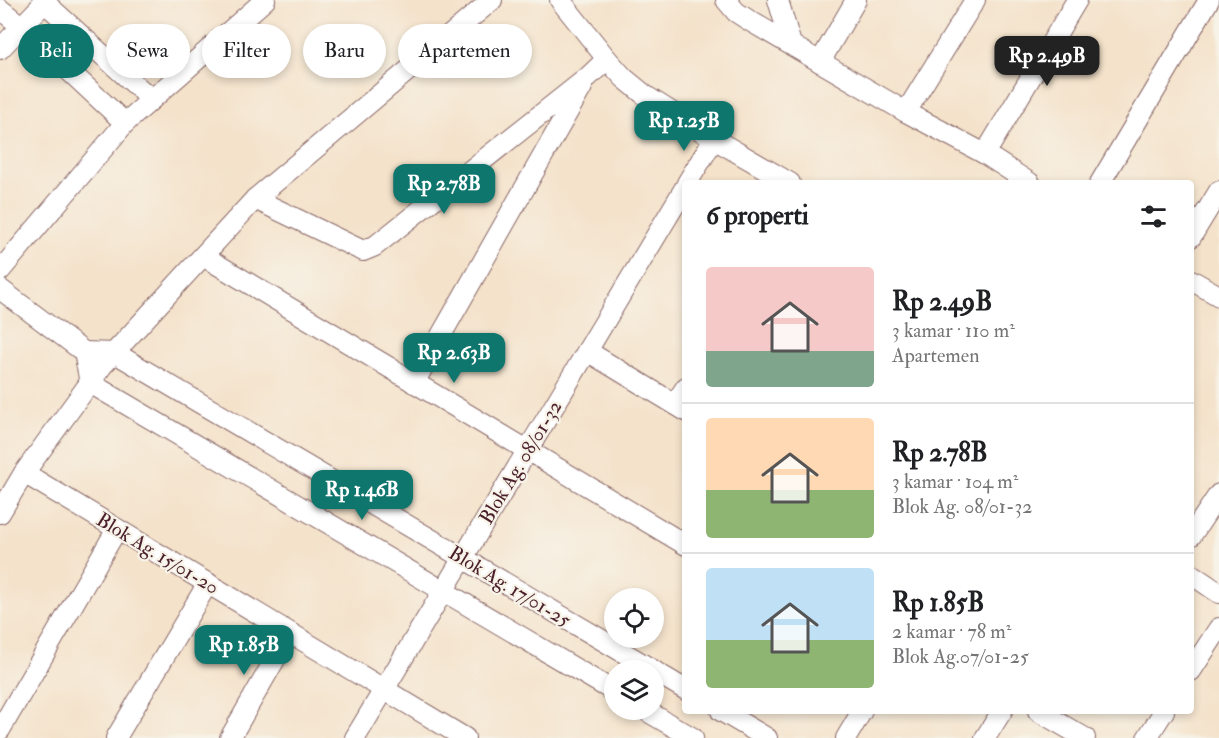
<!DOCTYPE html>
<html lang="id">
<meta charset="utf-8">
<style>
:root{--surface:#fff;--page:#f2f2f2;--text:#202124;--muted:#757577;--line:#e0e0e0;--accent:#0f766e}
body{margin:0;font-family:"IM FELL Double Pica",serif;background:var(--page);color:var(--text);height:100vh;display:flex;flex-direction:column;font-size:22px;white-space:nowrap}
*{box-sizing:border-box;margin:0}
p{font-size:20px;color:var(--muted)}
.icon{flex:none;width:33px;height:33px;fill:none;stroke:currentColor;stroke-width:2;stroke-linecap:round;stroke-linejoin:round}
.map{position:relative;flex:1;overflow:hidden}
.panel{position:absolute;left:682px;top:180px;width:512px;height:534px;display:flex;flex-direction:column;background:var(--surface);border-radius:6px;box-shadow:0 3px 9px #0003}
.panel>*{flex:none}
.top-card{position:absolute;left:18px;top:24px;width:570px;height:54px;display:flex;gap:12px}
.tools{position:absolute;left:604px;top:588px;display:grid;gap:12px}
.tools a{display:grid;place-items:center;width:60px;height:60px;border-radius:50%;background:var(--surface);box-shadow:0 3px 9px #0003;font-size:30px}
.price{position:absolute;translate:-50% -51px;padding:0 14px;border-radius:12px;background:var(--accent);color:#fff;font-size:20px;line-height:39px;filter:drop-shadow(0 2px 3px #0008)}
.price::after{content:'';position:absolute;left:50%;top:36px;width:18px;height:14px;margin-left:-9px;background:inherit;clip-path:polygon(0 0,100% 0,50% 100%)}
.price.selected{background:#222;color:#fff}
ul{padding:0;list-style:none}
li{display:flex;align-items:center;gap:18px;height:150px;padding:0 24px}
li+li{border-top:2px solid var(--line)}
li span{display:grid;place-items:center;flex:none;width:168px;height:120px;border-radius:6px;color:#555}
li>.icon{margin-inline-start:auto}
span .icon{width:72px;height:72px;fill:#fffc;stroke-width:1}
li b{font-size:26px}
h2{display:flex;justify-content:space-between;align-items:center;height:72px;padding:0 24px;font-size:26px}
.tag{padding:0 21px;border-radius:27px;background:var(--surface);box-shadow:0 3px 9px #0003;font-size:21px;line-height:54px}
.tag.selected{background:var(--accent);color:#fff}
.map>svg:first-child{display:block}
</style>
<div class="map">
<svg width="1219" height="738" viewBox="0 0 1219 738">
<rect width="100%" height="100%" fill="#f7f3e8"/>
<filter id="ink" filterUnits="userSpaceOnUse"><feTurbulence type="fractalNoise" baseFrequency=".0167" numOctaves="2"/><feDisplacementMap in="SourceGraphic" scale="12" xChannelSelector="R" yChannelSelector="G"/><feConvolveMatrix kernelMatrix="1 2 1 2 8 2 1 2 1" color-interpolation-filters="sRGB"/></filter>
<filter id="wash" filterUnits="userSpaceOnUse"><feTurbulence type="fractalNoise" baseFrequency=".008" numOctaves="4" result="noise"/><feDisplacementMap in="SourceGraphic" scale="24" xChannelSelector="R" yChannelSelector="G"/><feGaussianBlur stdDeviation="1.35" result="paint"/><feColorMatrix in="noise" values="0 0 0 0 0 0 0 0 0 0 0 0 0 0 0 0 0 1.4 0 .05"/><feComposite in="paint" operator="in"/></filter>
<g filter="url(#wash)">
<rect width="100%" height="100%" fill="#f4e2ca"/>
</g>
<g filter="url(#ink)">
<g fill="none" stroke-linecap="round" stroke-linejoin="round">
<g stroke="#866363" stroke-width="22">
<g id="minor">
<path d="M42 0 151 99"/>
<path d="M560 0 607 59 624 78 646 96 714 139 790 183"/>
<path d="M726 0 736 12 750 21 906 112 985 154 1030 183"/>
<path d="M778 0 791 44"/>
<path d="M0 9 21 26 125 123"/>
<path d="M0 49 47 0"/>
<path d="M820 62 856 0"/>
<path d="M906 112 975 0"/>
<path d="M985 154 1077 0"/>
<path d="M687 183 714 139"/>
<path d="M1100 183 1209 0"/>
<path d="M255 199 363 251 375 246 588 77 607 59"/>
<path d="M1191 237 1219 191"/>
<path d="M203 256 686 545"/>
<path d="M0 271 125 123 265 0"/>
<path d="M1191 280 1219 296"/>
<path d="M0 289 84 352"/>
<path d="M587 351 686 411"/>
<path d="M414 383 582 87"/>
<path d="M675 404 686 387"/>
<path d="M24 473 465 738"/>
<path d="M0 513 24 473 102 366 255 199 492 0"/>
<path d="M1191 536 1219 494"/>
<path d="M1191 574 1219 593"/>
<path d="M654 671 686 690"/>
<path d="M1191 671 1219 628"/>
<path d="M615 692 90 383 84 352 115 353 653 670"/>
<path d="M645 710 693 738"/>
<path d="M721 711 767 738"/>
<path d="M1038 711 1085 738"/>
<path d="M0 730 117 529"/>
<path d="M116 738 208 583"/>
<path d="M230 738 290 633"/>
<path d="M355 738 686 186"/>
<path d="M846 738 862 711"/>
<path d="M985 738 1002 711"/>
<path d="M1147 738 1164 711"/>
</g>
</g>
<use href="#minor" stroke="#fff" stroke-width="20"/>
</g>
</g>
<g text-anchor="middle" stroke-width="4.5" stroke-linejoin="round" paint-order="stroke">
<g font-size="20" fill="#4a1f2b" stroke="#f7f3e8">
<text transform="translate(520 462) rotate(-59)" y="7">Blok Ag. 08/01-32</text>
<text transform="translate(158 553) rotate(31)" y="7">Blok Ag. 15/01-20</text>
<text transform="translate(510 586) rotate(31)" y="7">Blok Ag. 17/01-25</text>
</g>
</g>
</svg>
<div class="tools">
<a><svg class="icon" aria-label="locate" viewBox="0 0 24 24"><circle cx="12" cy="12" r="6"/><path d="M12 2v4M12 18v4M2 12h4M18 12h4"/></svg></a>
<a><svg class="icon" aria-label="layers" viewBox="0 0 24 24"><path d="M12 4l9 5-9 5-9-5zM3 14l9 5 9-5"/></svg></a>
</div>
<b class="price selected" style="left:1047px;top:87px">Rp 2.49B</b>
<b class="price" style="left:684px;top:152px">Rp 1.25B</b>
<b class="price" style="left:444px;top:215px">Rp 2.78B</b>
<b class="price" style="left:454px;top:384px">Rp 2.63B</b>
<b class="price" style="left:362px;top:521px">Rp 1.46B</b>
<b class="price" style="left:244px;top:676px">Rp 1.85B</b>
<div class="top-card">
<a class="tag selected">Beli</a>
<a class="tag">Sewa</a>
<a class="tag">Filter</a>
<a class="tag">Baru</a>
<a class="tag">Apartemen</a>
</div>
<section class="panel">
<h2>6 properti<svg class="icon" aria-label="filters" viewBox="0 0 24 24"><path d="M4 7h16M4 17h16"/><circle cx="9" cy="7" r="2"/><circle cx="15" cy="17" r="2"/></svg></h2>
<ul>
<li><span style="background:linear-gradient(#f6c9c9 70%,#7fa58c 0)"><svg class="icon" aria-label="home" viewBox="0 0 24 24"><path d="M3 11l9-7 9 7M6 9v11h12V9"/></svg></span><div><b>Rp 2.49B</b><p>3 kamar · 110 m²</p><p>Apartemen</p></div></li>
<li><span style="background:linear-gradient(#ffd9b3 60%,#8fb573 0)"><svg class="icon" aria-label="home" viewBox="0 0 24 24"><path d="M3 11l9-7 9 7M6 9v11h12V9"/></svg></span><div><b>Rp 2.78B</b><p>3 kamar · 104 m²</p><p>Blok Ag. 08/01-32</p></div></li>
<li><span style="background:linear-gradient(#bfe0f5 60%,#8fb573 0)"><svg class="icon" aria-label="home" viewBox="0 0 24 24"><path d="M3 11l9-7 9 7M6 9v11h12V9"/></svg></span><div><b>Rp 1.85B</b><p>2 kamar · 78 m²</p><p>Blok Ag.07/01-25</p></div></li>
</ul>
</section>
</div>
